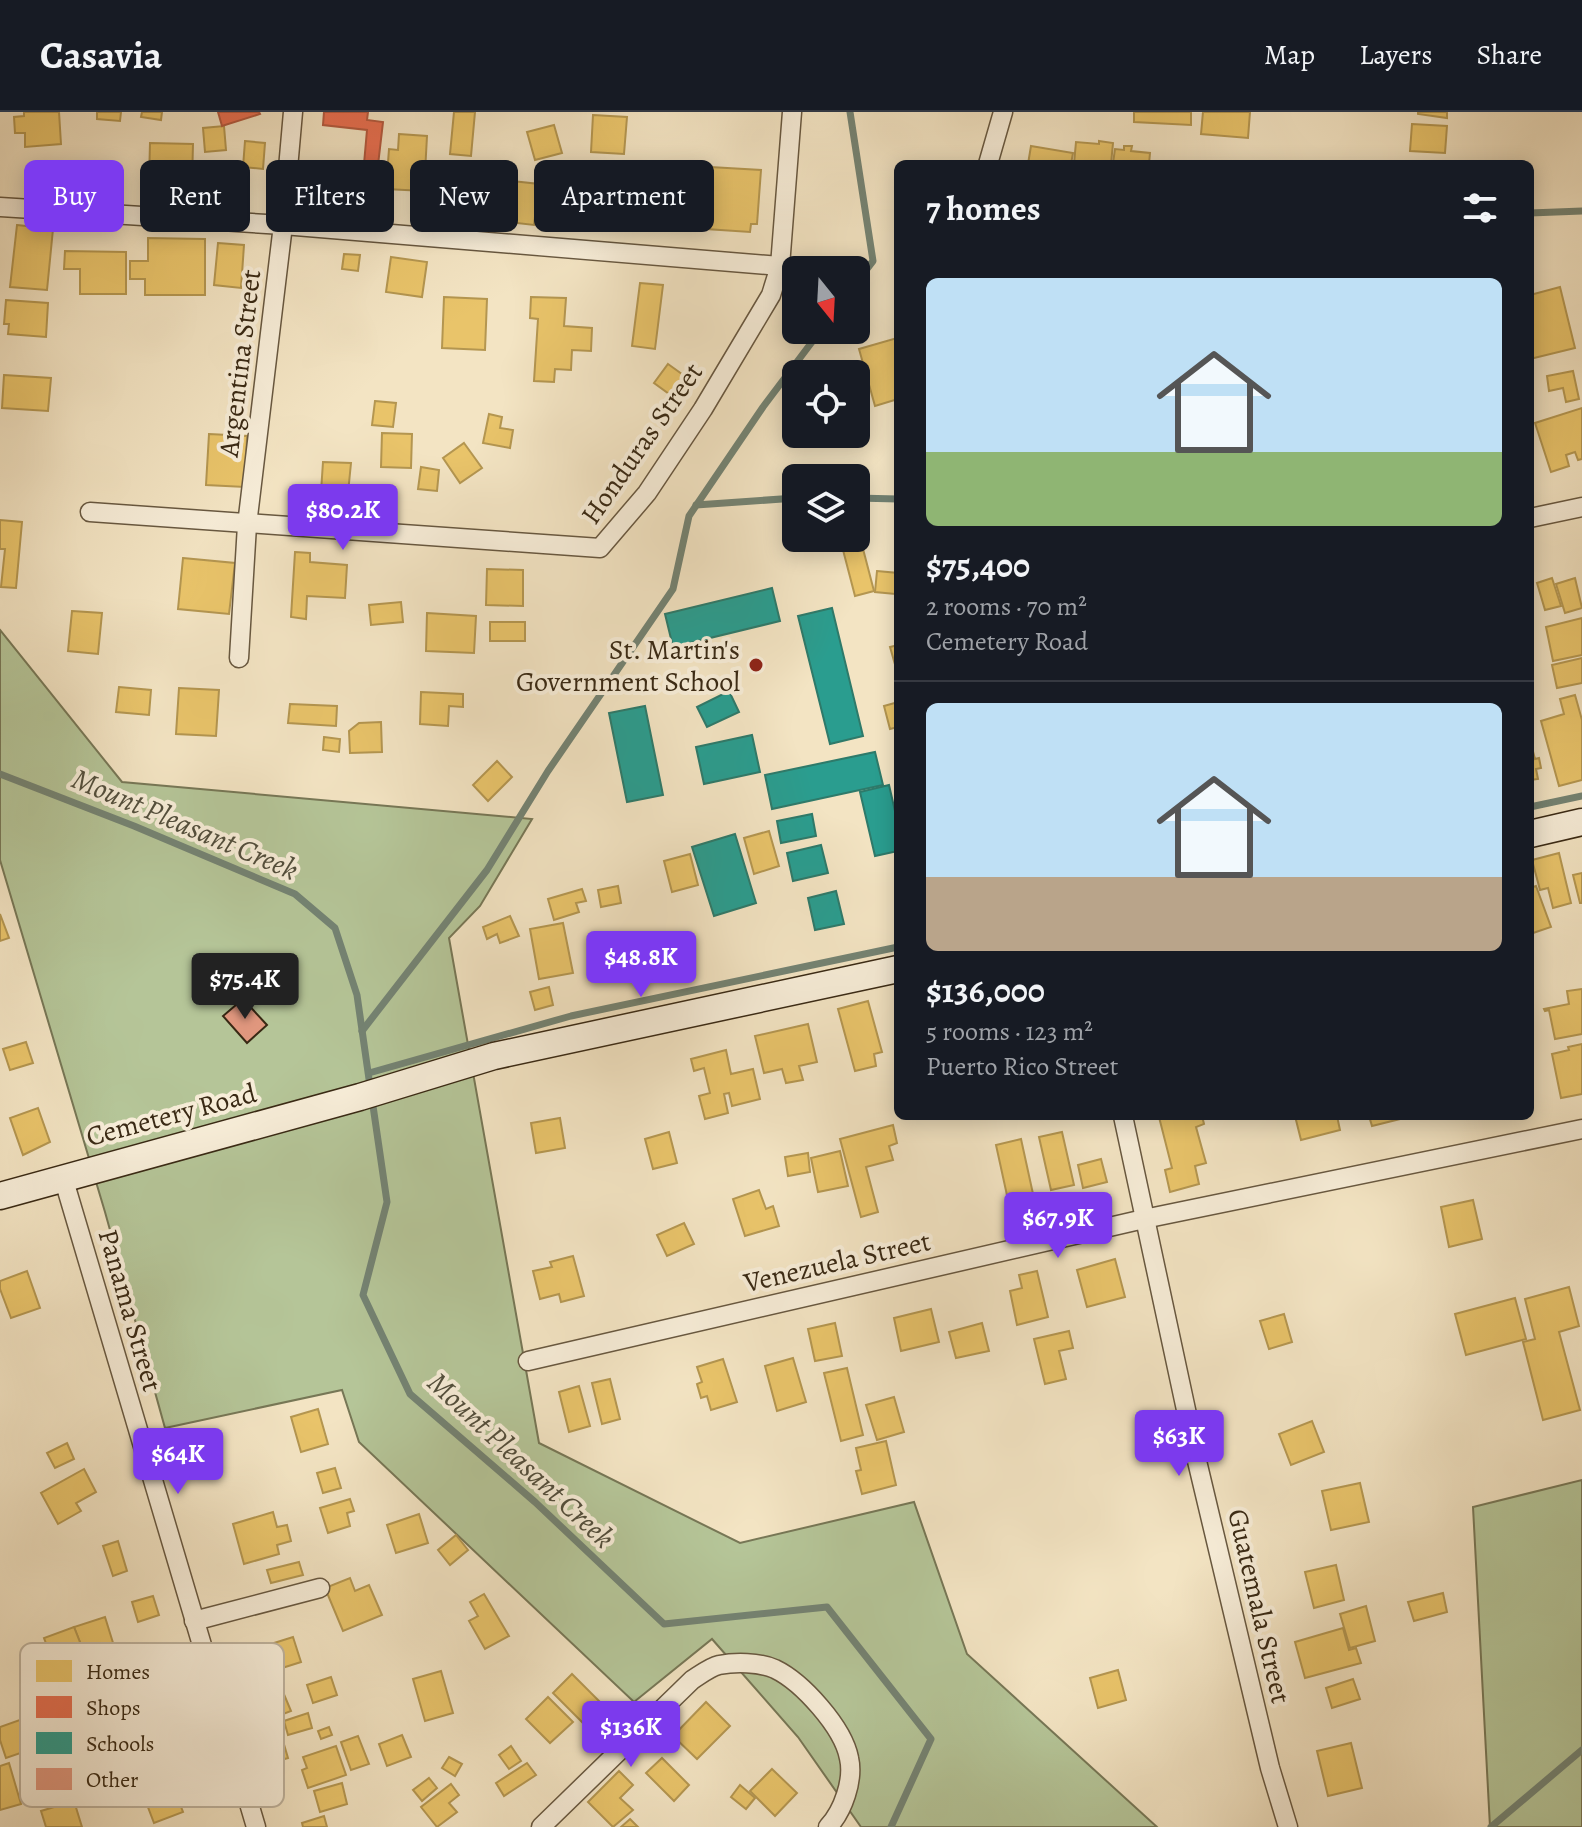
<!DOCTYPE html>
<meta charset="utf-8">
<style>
:root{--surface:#171b24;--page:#242831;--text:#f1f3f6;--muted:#9ea1a6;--line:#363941;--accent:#7c3aed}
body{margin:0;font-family:Alegreya,serif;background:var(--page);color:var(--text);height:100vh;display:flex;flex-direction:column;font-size:30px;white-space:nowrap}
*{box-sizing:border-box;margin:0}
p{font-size:26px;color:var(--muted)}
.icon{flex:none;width:44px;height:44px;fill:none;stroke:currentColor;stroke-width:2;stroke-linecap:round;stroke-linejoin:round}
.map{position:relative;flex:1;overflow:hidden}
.drawer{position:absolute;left:894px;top:48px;width:640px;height:960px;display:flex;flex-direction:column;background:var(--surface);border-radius:12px;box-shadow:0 4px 20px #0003}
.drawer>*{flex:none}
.top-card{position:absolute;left:24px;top:48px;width:750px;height:72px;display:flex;gap:16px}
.needle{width:52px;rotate:162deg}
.fabs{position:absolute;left:782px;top:144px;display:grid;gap:16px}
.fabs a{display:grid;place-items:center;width:88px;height:88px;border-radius:12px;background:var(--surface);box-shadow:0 4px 20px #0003;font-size:40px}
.price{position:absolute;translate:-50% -68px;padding:0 18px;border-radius:8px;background:var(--accent);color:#fff;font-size:26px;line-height:52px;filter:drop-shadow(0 2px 4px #0008)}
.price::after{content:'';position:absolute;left:50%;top:48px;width:24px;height:18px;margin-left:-12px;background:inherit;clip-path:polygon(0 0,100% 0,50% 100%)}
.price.current{background:#222;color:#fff}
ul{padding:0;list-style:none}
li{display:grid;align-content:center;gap:16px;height:424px;padding:0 32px}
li+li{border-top:2px solid var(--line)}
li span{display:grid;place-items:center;height:248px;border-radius:12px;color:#555}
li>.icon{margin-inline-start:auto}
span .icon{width:144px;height:144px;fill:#fffc;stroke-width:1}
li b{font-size:34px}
h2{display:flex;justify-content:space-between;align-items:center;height:96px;padding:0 32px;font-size:34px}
.pill{padding:0 28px;border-radius:12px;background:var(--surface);box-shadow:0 4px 20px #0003;font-size:28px;line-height:72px}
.pill.current{background:var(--accent);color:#fff}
header{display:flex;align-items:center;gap:48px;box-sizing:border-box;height:112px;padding:0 40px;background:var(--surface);border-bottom:2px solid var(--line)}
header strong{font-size:38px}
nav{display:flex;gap:44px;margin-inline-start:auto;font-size:28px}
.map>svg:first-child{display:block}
</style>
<header>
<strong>Casavia</strong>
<nav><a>Map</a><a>Layers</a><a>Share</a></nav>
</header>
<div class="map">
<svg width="1582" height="1715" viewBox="0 0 1582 1715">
<rect width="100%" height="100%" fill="#f3e4c3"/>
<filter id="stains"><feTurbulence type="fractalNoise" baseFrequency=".0025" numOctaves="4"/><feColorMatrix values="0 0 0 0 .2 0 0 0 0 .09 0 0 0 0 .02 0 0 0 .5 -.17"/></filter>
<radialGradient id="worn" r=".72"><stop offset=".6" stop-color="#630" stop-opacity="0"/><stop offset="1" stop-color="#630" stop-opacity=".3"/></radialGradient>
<g fill="#b5c598" stroke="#777756" stroke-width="2">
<path d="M0 518 122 670 532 707 480 794 449 826 539 1331 740 1431 914 1390 967 1542 1157 1715H861L798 1625 712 1527 634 1590 359 1330 342 1278 165 1316 105 1100 0 748Z"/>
<path d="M1582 1368V1715H1490L1473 1395Z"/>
</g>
<g fill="#e9c46a" stroke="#b49650" stroke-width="2">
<path d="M24 0H59L61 32 25 35V21H15L14 5 24 4Z"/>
<path d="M97 0H121L120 9 97 7Z"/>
<path d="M142 0H162L161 8 141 5Z"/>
<path d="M454 0H475L471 44 450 42Z"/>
<path d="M1134 0H1191V13L1134 10Z"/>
<path d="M1203 0H1250L1248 26 1201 22Z"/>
<path d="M1418 0H1447V6L1418 2Z"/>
<path d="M593 3 627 5 624 42 591 40Z"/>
<path d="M1412 12 1447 14 1445 41 1410 39Z"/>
<path d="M554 13 562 41 535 48 527 20Z"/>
<path d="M224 14 226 38 205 40 203 16Z"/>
<path d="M399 22 427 24 424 79 386 77 389 37 398 38Z"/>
<path d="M245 29 265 31 263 57 243 55Z"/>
<path d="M1099 29 1113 31 1111 52H1074L1076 30 1099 32Z"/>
<path d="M150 31 193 32 192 71 149 69Z"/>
<path d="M1031 34 1073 41 1071 52H1028Z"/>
<path d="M1124 34H1132L1131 39 1150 41 1149 52 1113 51 1115 37 1124 38Z"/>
<path d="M710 55 761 58 757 112H751L750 120 706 117Z"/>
<path d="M512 69 539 72 534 113 507 110Z"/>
<path d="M17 113 53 117 47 178 10 175Z"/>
<path d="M148 126 205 127V183H145V167H130V149H148Z"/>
<path d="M218 131 244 133 241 176 214 173Z"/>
<path d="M65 139 126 140V182H80V157H64Z"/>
<path d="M344 142 360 143 358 159 342 157Z"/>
<path d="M391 145 427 150 422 185 386 180Z"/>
<path d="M640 171 663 173 655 237 632 234Z"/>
<path d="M1560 175 1575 236 1530 247V183Z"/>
<path d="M444 185 487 187 485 238 442 236Z"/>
<path d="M531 185 566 186 564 214 592 216 591 239 572 238 571 258 555 257 554 270 534 269 538 207 530 206Z"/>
<path d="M6 188 48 191 46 225 8 222 9 212H4Z"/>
<path d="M897 226 898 287 875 294 859 237Z"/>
<path d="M668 252 686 265 672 284 654 271Z"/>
<path d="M1573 259 1579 287 1566 290 1563 276 1549 279 1547 264Z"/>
<path d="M4 263 51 266 48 299 2 296Z"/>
<path d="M375 289 396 291 393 315 372 313Z"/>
<path d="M1582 296V347L1578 348 1575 340 1566 343 1569 354 1551 360 1535 311Z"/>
<path d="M489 302 502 305 500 316 513 318 510 336 483 331Z"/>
<path d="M382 321 412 322 411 356 381 355Z"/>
<path d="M209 322 247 324 245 375 206 373Z"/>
<path d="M464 331 482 356 460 371 443 346Z"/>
<path d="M323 350 351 351 348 381 321 380Z"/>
<path d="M421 355 439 358 437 379 418 377Z"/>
<path d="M0 408 22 410 16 476 1 475 5 437H0Z"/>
<path d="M862 433 874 479 855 484 843 438Z"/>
<path d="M295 440 310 441V450L347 453 345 486 307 484 306 507 291 505Z"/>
<path d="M183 446 235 451 229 502 178 497Z"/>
<path d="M487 457 523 458V494L486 493Z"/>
<path d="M877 459 898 461 895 482 875 480Z"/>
<path d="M1552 466 1561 494 1545 498 1537 471Z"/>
<path d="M1575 466 1582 496 1565 501 1556 472Z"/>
<path d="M401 490 403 510 371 513 369 493Z"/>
<path d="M72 499 102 501 98 542 68 539Z"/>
<path d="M427 501 476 504 474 541 426 539Z"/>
<path d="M1582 506V543L1553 549 1546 515Z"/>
<rect x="490" y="510" width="35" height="19"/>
<path d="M898 533V563L890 535Z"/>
<path d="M1582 546V571L1557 576 1552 553Z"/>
<path d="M119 575 151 578 149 603 116 600Z"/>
<path d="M179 576 219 578 216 624 176 622Z"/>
<path d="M421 580 463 582V595L449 594 448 614 420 612Z"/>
<path d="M1575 583 1582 608V668L1559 674 1541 609 1564 602 1560 587Z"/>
<path d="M898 590V615L890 617 884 594Z"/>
<path d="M290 592 337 594 336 614 288 611Z"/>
<path d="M381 610 382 640 350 641 349 619 359 611Z"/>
<path d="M324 625 340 627 339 640 323 638Z"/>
<path d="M1530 628 1535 647 1539 646 1541 656 1536 657 1538 667 1530 668Z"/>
<path d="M497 649 512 665 488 689 473 673Z"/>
<path d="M769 719 779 754 754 762 744 726Z"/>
<path d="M1559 741 1571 791 1553 796 1548 776 1540 778 1532 748Z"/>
<path d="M690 742 698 773 672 780 664 749Z"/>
<path d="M1582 761V791H1580L1573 763Z"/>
<path d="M618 774 621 791 601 795 598 778Z"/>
<path d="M1536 774 1551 815 1530 822V776Z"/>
<path d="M582 777 586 789 576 791 579 800 554 808 548 787Z"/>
<path d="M0 802 9 826 0 829Z"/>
<path d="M510 804 519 824 500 831 497 822 487 827 483 815Z"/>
<path d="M563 811 573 861 539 867 530 817Z"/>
<path d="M549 875 553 893 535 898 530 880Z"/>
<path d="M1582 877V922L1555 927 1549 898 1545 899 1544 897 1569 892 1567 879Z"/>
<path d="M868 889 882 940 874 942 876 954 855 959 838 897Z"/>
<path d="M808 912 817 950 799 954 803 968 786 971 782 957 764 961 755 924Z"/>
<path d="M26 930 33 951 10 958 3 937Z"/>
<path d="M1582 932V982L1561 986 1552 942 1569 938 1568 935Z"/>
<path d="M726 938 731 962 753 957 760 987 732 994 729 981 724 982 728 1001 705 1007 699 984 710 981 704 956 694 959 691 947Z"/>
<path d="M38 996 50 1030 23 1043 10 1006Z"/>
<path d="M1164 1004H1202L1204 1012 1196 1015 1206 1051 1195 1054 1199 1072 1170 1080 1165 1058 1172 1056 1159 1005Z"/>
<path d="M1295 1004H1337L1340 1018 1301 1028Z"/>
<path d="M1369 1004H1403L1404 1006 1372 1014Z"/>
<path d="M560 1006 565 1036 536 1041 531 1011Z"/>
<path d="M893 1013 897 1031 889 1034 893 1048 866 1055 878 1100 861 1105 840 1027Z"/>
<path d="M669 1020 677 1051 653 1057 645 1027Z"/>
<path d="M1062 1020 1074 1073 1051 1078 1039 1025Z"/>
<path d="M1021 1027 1035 1091 1010 1097 996 1033Z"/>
<path d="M840 1039 848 1074 818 1080 811 1046Z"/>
<path d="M808 1041 810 1060 788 1064 785 1045Z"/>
<path d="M1101 1047 1107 1070 1083 1076 1078 1053Z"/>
<path d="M759 1078 766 1097 773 1094 779 1114 745 1124 733 1087Z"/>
<path d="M1473 1088 1482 1127 1449 1135 1441 1095Z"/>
<path d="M684 1111 694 1132 667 1144 657 1123Z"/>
<path d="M573 1144 584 1184 561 1190 559 1182 540 1187 533 1159 552 1155 550 1150Z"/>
<path d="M1115 1147 1125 1185 1087 1195 1077 1158Z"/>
<path d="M27 1159 40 1196 11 1206 0 1177V1169Z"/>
<path d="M1037 1159 1048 1205 1017 1213 1010 1179 1022 1176 1019 1163Z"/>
<path d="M1569 1175 1579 1214 1559 1220 1580 1298 1543 1308 1523 1230 1535 1227 1525 1187Z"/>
<path d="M1515 1186 1526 1227 1466 1243 1455 1202Z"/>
<path d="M931 1197 939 1230 901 1239 894 1206Z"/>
<path d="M1284 1202 1292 1230 1269 1237 1260 1209Z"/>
<path d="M835 1211 842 1244 815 1249 808 1217Z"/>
<path d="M982 1211 989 1239 956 1246 949 1220Z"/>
<path d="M1069 1219 1073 1236 1059 1239 1066 1267 1045 1272 1034 1227Z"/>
<path d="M793 1246 806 1290 777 1299 765 1254Z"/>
<path d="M723 1247 737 1290 711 1298 707 1284 701 1286 697 1272 702 1270 697 1255Z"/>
<path d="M847 1256 863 1323 841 1329 824 1261Z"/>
<path d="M610 1267 620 1307 602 1312 592 1271Z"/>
<path d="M579 1274 590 1314 569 1320 559 1280Z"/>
<path d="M894 1285 904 1320 877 1328 866 1293Z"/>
<path d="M318 1297 328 1332 301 1340 291 1305Z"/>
<path d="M1312 1309 1324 1340 1291 1353 1279 1322Z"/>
<path d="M886 1329 896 1373 862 1382 856 1359 861 1358 856 1336Z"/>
<path d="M67 1331 74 1347 55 1356 47 1341Z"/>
<path d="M335 1356 341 1376 323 1381 317 1361Z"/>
<path d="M84 1357 96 1380 76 1391 81 1399 58 1412 41 1381Z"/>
<path d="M1360 1371 1369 1410 1331 1418 1322 1379Z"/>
<path d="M350 1387 354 1399 347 1401 350 1414 328 1421 320 1396Z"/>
<path d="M273 1400 277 1415 287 1413 291 1429 277 1433 279 1442 244 1452 233 1412Z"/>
<path d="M419 1402 428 1431 396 1441 387 1413Z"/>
<path d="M456 1423 468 1438 450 1453 438 1438Z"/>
<path d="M118 1429 127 1459 113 1464 103 1434Z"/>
<path d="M299 1450 303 1463 271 1471 267 1458Z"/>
<path d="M1336 1453 1344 1488 1314 1496 1305 1460Z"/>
<path d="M350 1466 355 1479 369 1473 382 1503 343 1519 325 1476Z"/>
<path d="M1443 1481 1447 1500 1414 1509 1408 1490Z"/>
<path d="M484 1482 509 1524 485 1537 469 1509 478 1504 470 1490Z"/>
<path d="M153 1484 159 1503 138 1510 132 1490Z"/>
<path d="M1366 1494 1375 1529 1350 1536 1340 1502Z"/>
<path d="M105 1505 114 1534 85 1543 74 1515Z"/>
<path d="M74 1515 85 1543 76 1547 73 1540 62 1545 59 1538 50 1542 44 1526Z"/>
<path d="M1343 1516 1349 1538 1356 1536 1361 1551 1305 1566 1295 1530Z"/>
<path d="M293 1525 301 1550 279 1557 271 1532Z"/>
<path d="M1118 1558 1126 1588 1098 1596 1090 1566Z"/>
<path d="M441 1559 453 1601 425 1609 413 1567Z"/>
<path d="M572 1562 603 1593 584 1612 553 1581Z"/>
<path d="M331 1565 337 1583 313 1591 307 1573Z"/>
<path d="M1353 1567 1360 1587 1332 1596 1326 1576Z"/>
<path d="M283 1580 291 1599 268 1608 261 1588Z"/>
<path d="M548 1585 573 1610 550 1631 526 1607Z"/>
<path d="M706 1590 730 1614 697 1647 673 1624Z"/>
<path d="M308 1601 312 1616 288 1623 284 1609Z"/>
<path d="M31 1604 41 1634 6 1646 0 1628V1615Z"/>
<path d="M329 1615 332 1623 321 1627 318 1619Z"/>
<path d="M402 1623 411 1645 387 1654 379 1632Z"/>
<path d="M358 1624 369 1652 351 1658 341 1630Z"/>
<path d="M283 1629 288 1646 264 1653 259 1636Z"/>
<path d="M1351 1631 1362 1676 1328 1684 1317 1639Z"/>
<path d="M336 1634 346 1663 308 1676 302 1658 307 1656 303 1645Z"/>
<path d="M511 1634 521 1649 509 1657 499 1643Z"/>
<path d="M449 1645 462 1652 455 1664 442 1656Z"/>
<path d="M662 1646 689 1673 674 1689 646 1661Z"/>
<path d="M9 1651 21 1692 0 1698V1654Z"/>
<path d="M527 1651 536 1663 504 1684 496 1671Z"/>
<path d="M772 1657 797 1681 775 1704 750 1679Z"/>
<path d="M619 1659 633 1673 620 1686 633 1698 613 1715 588 1690Z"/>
<path d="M429 1666 437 1676 422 1689 413 1678Z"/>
<path d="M172 1671 183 1700 154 1711 143 1682Z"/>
<path d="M342 1671 347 1692 320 1700 314 1679Z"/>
<path d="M451 1672 459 1683 449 1691 457 1700 437 1715 421 1695Z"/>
<path d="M740 1673 755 1686 746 1697 731 1685Z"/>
<path d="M74 1689 82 1715H46L41 1699Z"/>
<path d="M324 1704 327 1715H303L302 1711Z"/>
<path d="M630 1707 638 1715H621Z"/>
</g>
<g fill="#e76f51" stroke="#b35a3f" stroke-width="2">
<path d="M218 0H259L260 2 222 14Z"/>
<path d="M324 0H368L367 8 383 10 378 53 364 52 367 18 323 13Z"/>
</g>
<g fill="#2a9d8f" stroke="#2e7a6a" stroke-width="2">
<path d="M772 476 780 509 673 535 665 502Z"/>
<path d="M832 496 863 624 830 632 798 504Z"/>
<path d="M729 579 739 600 707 615 697 595Z"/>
<path d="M645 594 663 683 627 690 609 601Z"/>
<path d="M752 623 760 660 704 672 696 635Z"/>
<path d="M875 640 883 673 772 697 765 663Z"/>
<path d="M889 673 898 712V739L875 744 860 680Z"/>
<path d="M812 702 816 724 781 731 777 709Z"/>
<path d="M735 722 756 791 714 804 692 735Z"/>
<path d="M821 733 828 761 793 769 787 741Z"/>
<path d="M836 779 844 812 815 818 808 786Z"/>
</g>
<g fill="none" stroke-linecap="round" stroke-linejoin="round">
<g stroke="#748373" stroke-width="7">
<path d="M850 0 873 149 856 171"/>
<path d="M1530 101 1582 99"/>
<path d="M856 386 898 387"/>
<path d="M696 393 796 386"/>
<path d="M0 662 134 714 295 782 335 816 357 883 370 974"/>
<path d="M1530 695 1582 684"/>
<path d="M362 919 487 758 548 659 673 477 689 404 763 295 821 218"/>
<path d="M369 961 571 904 898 835"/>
<path d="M372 987 387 1090 363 1183 410 1282 535 1390 664 1512 827 1495 931 1627 891 1715"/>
<path d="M1491 1715 1582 1638"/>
</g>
</g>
<path fill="#e0977e" stroke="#392914" stroke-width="2" d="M243 887 267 913 247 931 223 904Z"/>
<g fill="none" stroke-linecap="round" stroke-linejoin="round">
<g stroke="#685840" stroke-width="21">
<g id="street">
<path d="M988 52 1003 0"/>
<path d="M0 95 283 113 780 154"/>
<path d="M90 400 600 436 647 381 703 297 771 183 780 154 792 0"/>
<path d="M1530 406 1582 395"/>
<path d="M239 546 247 413 283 113 293 0"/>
<path d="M1123 1004 1197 1349 1270 1656 1288 1715"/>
<path d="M63 1065 256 1715"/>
<path d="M528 1249 1144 1107 1582 1017"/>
<path d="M194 1509 320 1476"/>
<path d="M541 1715 692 1568C700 1563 710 1555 719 1553 735 1550 759 1550 775 1557 802 1570 843 1615 849 1646 854 1668 843 1699 828 1715"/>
</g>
</g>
<g stroke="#392914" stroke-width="29">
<g id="secondary">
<path d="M1530 722 1582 710"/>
<path d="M0 1084 360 985 494 944 898 857"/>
</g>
</g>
<use href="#street" stroke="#f7edd8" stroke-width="18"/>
<use href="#secondary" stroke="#f7edd8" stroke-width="26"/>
</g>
<circle fill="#8f2418" stroke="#f7edd8" stroke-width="3" cx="756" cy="553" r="8"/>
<g text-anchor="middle" stroke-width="8" stroke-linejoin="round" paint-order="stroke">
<g font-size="28" fill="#392914" stroke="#f7edd8">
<text transform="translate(239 251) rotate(-83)" y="10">Argentina Street</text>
<text transform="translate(641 331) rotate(-55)" y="10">Honduras Street</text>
<text transform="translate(171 1002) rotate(-15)" y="10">Cemetery Road</text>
<text transform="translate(837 1149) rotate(-13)" y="10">Venezuela Street</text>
<text transform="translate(131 1198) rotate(74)" y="10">Panama Street</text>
<text transform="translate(1260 1494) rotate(77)" y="10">Guatemala Street</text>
</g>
<g font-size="28" fill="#392914" stroke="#f7edd8" text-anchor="end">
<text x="740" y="547">St. Martin's<tspan x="740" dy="32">Government School</tspan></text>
</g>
<g font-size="30" font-style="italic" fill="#524e3c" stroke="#f7edd8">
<text transform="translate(185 712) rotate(23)" y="10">Mount Pleasant Creek</text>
<text transform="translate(521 1348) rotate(43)" y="10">Mount Pleasant Creek</text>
</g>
</g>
<rect x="20" y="1531" width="264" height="164" rx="12" fill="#f7edd8" stroke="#beb29d" stroke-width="2"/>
<rect x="36" y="1548" width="36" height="22" fill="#e9c46a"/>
<rect x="36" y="1584" width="36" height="22" fill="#e76f51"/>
<rect x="36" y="1620" width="36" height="22" fill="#2a9d8f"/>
<rect x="36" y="1656" width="36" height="22" fill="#e0977e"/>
<g font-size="22" fill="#392914">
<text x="86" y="1567">Homes</text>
<text x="86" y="1603">Shops</text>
<text x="86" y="1639">Schools</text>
<text x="86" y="1675">Other</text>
</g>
<rect width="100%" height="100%" filter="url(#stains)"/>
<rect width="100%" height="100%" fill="url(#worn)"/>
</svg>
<div class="fabs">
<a><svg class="needle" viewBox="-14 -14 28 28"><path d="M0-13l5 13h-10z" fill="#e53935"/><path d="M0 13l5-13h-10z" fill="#9ea1a6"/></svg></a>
<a><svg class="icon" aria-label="locate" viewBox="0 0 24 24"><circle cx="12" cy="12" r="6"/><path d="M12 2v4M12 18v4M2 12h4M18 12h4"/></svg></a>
<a><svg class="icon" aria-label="layers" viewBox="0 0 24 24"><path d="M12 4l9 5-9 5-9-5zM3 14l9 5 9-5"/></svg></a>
</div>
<b class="price" style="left:343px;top:440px">$80.2K</b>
<b class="price" style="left:641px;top:887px">$48.8K</b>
<b class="price current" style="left:245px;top:909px">$75.4K</b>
<b class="price" style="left:1058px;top:1148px">$67.9K</b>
<b class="price" style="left:1179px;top:1366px">$63K</b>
<b class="price" style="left:178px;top:1384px">$64K</b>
<b class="price" style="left:631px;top:1657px">$136K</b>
<div class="top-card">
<a class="pill current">Buy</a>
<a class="pill">Rent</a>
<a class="pill">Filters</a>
<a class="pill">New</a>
<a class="pill">Apartment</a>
</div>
<section class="drawer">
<h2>7 homes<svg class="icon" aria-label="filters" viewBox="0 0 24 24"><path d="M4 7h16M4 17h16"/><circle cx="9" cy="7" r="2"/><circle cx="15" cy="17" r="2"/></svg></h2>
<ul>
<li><span style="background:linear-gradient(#bfe0f5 70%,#8fb573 0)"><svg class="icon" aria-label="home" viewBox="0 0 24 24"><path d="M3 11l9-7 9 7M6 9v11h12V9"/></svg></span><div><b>$75,400</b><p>2 rooms · 70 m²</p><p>Cemetery Road</p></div></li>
<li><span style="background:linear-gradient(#bfe0f5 70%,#b9a48a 0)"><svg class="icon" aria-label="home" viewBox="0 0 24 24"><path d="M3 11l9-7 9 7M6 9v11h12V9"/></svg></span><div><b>$136,000</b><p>5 rooms · 123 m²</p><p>Puerto Rico Street</p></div></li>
</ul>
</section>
</div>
